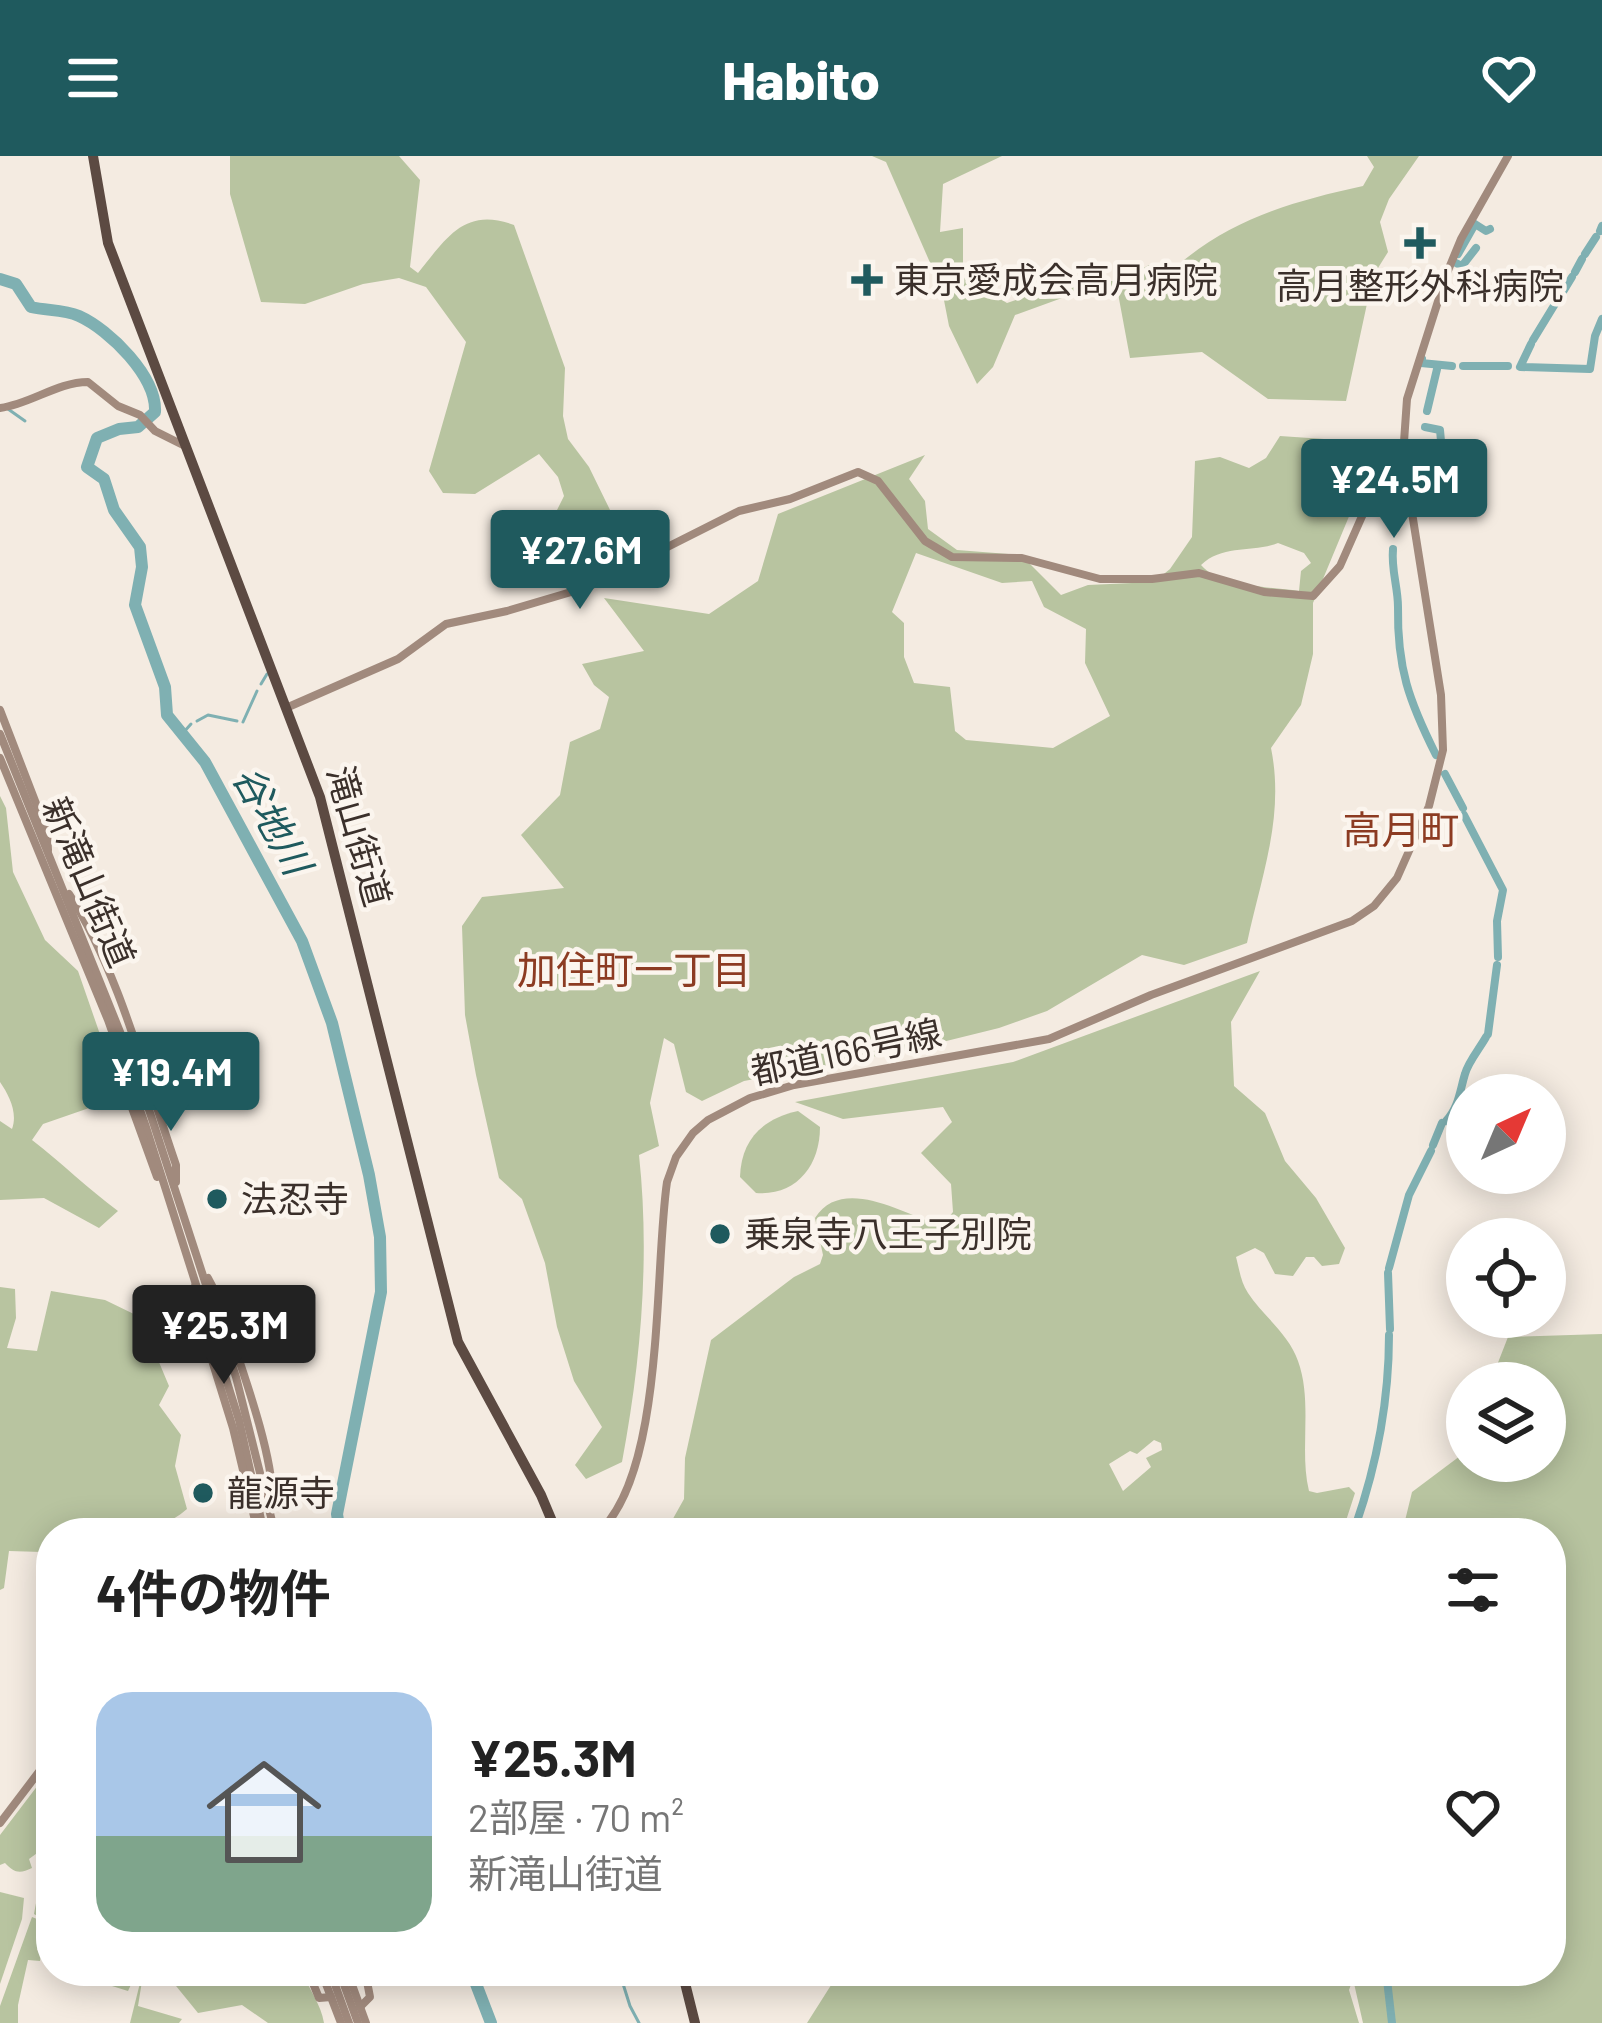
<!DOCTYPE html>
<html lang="ja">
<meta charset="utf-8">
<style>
:root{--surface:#fff;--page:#f6f6f6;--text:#222;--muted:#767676;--accent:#1f5a5e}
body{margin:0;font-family:Barlow,"Noto Sans JP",sans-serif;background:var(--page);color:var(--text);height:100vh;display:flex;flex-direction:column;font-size:45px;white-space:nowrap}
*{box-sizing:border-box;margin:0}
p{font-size:39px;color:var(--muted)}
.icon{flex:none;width:66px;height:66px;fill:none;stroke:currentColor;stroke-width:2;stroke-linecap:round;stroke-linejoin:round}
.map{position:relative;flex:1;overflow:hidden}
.sheet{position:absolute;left:36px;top:1362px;width:1530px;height:468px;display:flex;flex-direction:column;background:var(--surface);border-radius:48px;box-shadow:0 6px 30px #0003}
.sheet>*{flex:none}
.needle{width:78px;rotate:44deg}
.tools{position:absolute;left:1446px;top:918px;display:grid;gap:24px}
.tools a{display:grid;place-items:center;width:120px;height:120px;border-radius:50%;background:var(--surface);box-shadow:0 6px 30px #0003;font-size:60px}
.price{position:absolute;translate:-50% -102px;padding:0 27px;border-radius:12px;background:var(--accent);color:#fff;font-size:39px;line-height:78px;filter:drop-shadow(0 3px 6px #0008)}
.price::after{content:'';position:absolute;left:50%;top:72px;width:36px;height:27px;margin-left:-18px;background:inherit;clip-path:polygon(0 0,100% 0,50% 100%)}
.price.on{background:#222;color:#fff}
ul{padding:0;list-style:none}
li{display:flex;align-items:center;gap:36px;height:300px;padding:0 60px}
li span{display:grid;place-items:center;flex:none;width:336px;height:240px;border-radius:36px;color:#555}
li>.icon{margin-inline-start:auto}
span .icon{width:144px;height:144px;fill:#fffc;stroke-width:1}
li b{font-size:51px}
h2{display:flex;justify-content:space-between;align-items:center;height:144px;padding:0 60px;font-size:51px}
header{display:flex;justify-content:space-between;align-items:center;height:156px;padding:0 60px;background:var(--accent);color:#fff;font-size:54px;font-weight:800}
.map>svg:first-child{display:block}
</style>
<header><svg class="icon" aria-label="menu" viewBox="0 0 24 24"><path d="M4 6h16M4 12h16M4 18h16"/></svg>Habito<svg class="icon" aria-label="heart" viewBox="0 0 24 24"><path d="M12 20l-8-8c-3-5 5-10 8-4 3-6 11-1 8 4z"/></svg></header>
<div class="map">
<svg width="1602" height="1867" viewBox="0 0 1602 1867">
<rect width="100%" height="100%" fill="#f4ebe1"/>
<g fill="#b8c4a0" fill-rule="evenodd">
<path d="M230 0H399L420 24 410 111 418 117C446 83 464 50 514 69L565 212 563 260 568 283 589 311 611 356 584 363 573 376 552 364 564 340 558 321 539 298 475 338 443 337 429 315 466 186 426 131 399 122 363 128 305 148 261 146 230 38Z"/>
<path d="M872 0H1002L943 28 940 76 963 72V121L1007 147 1085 120 1117 126 1149 109 1177 110C1231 63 1294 45 1363 30L1374 11 1367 0H1419L1389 43 1380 66 1388 96 1373 120 1346 245 1268 243 1202 196 1130 202 1117 132 1084 134 1015 159 993 211 977 228 949 170 942 134 886 6Z"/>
<path d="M1280 280 1324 283 1354 325 1355 346 1313 447V498L1301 549 1271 592C1285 661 1261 721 1247 787L1184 809 1142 799 1047 855 999 872 914 893 744 925 702 945 686 936 674 888 664 882 650 947 659 990 639 999C650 1101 641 1205 622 1306L586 1323 575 1309 602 1271 574 1225 557 1171 545 1107 522 1043 499 1022 476 919 465 859 462 770 482 741 564 732 521 679 560 639 570 586 600 573 609 541 594 529 582 508 644 495 604 442 709 458 758 425 778 358 925 299 909 323 925 345 928 373 957 394 1021 399 1061 439 1088 429 1154 426 1170 413 1192 381 1195 305 1220 301 1249 312 1266 302ZM1278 387 1304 397 1311 407 1301 415 1299 435C1269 430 1221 432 1201 409 1223 388 1252 397 1278 387ZM916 397 1002 427 1032 425 1044 451 1086 473 1085 507 1110 560 1053 592 966 584 955 575 950 531 914 527 904 501V467L892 456Z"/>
<path d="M0 640 6 652 13 716 45 784 78 815 103 887 102 931 92 951 43 968 32 984C62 1007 88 1033 118 1055L99 1072 44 1042 0 1044V965L12 973C18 957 9 939 0 926Z"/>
<path d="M1260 815 1231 866 1234 930 1265 957 1285 1005 1316 1042 1345 1092 1339 1108 1322 1110 1314 1101H1306L1293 1120 1275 1118 1264 1097 1255 1092 1236 1101C1239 1112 1241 1127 1248 1137 1263 1160 1289 1178 1298 1205 1313 1246 1299 1295 1309 1335L1317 1337 1349 1331 1355 1337 1342 1377H1188L1169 1362 1152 1370 1147 1377 1107 1373 1095 1377H665L684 1343 685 1302 711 1184 794 1121 820 1108 823 1099 815 1062C841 1021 899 1055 933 1067H944L953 1056 951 1028 921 997 952 966 943 951 843 963 795 946 1013 906ZM1154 1284 1161 1287 1162 1294 1146 1302 1151 1311 1123 1335 1109 1308 1130 1295 1137 1298Z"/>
<path d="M798 955 820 971C820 1010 796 1040 756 1037L740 1021C741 984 762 963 798 955Z"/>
<path d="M0 1131 15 1133 16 1162 7 1192 37 1195 51 1135 105 1144 140 1161 169 1230 159 1249 181 1279 175 1310 187 1353C149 1386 98 1377 51 1377V1401L42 1396 9 1395 4 1432 0 1434Z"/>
<path d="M1602 1178V1867H1363L1353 1823 1349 1834 1359 1867H807L840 1815H1551V1377H1402L1412 1336 1464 1297 1462 1249H1467V1305H1545V1227H1490L1508 1181Z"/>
<path d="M51 1612V1687L29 1703 32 1712C20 1718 14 1717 5 1707L0 1709V1679Z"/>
<path d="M50 1733 51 1737 45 1738 37 1794 41 1796 40 1805 28 1804 18 1849V1867H0V1850L32 1761 37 1763 38 1770 39 1761 34 1758 38 1736Z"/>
<path d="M0 1736 24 1742 22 1763 0 1828Z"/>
<path d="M101 1815H302C309 1834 321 1848 324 1867H268L242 1849 198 1857 172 1825 143 1819 138 1850 182 1863 179 1867H130L142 1819 136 1818 128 1835 112 1830Z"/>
</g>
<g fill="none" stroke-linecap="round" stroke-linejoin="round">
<g stroke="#7fb0b2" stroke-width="3">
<path d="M8 253 25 265"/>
<path d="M261 528 267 518"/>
<path d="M197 565 208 559 237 565"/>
<path d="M243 566 257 535"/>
<path d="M182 578 191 568"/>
<path d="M619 1815 630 1850 639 1867"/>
</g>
<g stroke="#7fb0b2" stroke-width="8">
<path d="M1600 75 1602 70"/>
<path d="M1458 98 1475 68 1486 75 1490 73"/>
<path d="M1585 98 1596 81"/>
<path d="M1454 106 1462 110 1476 92"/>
<path d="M1575 116 1582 103"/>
<path d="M1558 144 1572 121"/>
<path d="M1533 184 1555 148"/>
<path d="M1531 188 1520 211 1590 213 1595 180 1602 163"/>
<path d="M1422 203 1421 207 1452 210"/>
<path d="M1463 210H1508"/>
<path d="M1427 255 1438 209"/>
<path d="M1411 323 1443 307 1440 274 1425 271"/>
<path d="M1396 372 1403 336"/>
<path d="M1393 393C1391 414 1398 431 1398 451 1397 512 1409 545 1436 599"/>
<path d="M1445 618 1463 652"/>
<path d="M1464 659 1503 734 1497 765 1498 801"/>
<path d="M1488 878 1497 809"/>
<path d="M1446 965C1459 951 1460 934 1465 918 1468 906 1480 892 1486 881"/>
<path d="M1433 989 1442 967"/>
<path d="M1389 1112 1409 1039 1431 995"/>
<path d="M1388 1117 1390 1173"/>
<path d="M1353 1377C1376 1313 1389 1247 1389 1179"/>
<path d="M1386 1815 1392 1867"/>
</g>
<g stroke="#7fb0b2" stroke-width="12">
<path d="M0 123 16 128 31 151C47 155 63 153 79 160 110 174 157 221 155 256L138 271 119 273 97 282 87 311 104 323 114 354 140 391 142 411 135 449 165 531 167 559 205 606 302 785 332 867 369 1019 380 1081 381 1136 337 1358 340 1377"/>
<path d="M471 1815 491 1867"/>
</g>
<g stroke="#a18a7d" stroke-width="8">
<path d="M0 252C31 248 57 226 88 226L118 250 140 259 155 275 183 289"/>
<path d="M286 552 398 503 446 468 507 455 588 431 739 355 790 343 858 316 878 325 925 385 952 401 1022 402 1100 423H1152L1199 417 1264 436 1313 440 1340 410 1386 306 1403 300"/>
<path d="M0 554 47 676 48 694"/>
<path d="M0 578 139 923 236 1221 275 1377"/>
<path d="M0 602 108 864 145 968 239 1264 264 1377"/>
<path d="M69 738C118 813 146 923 176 1009V1026"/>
<path d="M113 877 111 894 157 1021"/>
<path d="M208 1122 218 1141C233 1189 277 1302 272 1349"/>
<path d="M195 1130 193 1143 233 1272 258 1377"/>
<path d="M598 1377C665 1318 654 1114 667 1026L676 1001 693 977 708 964 750 942 794 929 1049 883 1151 839 1352 765 1374 750 1397 722 1429 650 1443 594 1441 539 1403 300 1407 243 1447 117 1461 83 1508 0"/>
<path d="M0 1667 51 1600"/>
<path d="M308 1815 319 1842 331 1841"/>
<path d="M321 1815 341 1867"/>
<path d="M330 1815 349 1867"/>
<path d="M339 1815 358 1867"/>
<path d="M347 1815 366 1867"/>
<path d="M360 1851 370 1841 365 1815"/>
</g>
<g stroke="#5c4a42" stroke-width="10">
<path d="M93 0 108 87 320 641 458 1186 541 1339 557 1377"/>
<path d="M682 1815 695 1867"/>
</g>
</g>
<g fill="#1f5a5e" stroke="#fbf5ee" stroke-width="4.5">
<path d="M1414 69h12v12h12v12h-12v12h-12v-12h-12v-12h12z"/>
<path d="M861 106h12v12h12v12h-12v12h-12v-12h-12v-12h12z"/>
<circle cx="217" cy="1043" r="12"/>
<circle cx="720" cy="1078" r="12"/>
<circle cx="203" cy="1337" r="12"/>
</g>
<g text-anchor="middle" stroke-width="9" stroke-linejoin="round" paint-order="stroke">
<g font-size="36" fill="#3b302b" stroke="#fbf5ee" text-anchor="start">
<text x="894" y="137">東京愛成会高月病院</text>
<text x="1420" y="143" text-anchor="middle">高月整形外科病院</text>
<text x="241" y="1056">法忍寺</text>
<text x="744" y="1091">乗泉寺八王子別院</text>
<text x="227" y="1350">龍源寺</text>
</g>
<g font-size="36" fill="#3b302b" stroke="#fbf5ee">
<text transform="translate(359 680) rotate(74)" y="13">滝山街道</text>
<text transform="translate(89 726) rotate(67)" y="13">新滝山街道</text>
<text transform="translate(846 896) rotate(-12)" y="13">都道166号線</text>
</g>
<g font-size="39" font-style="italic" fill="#1f5a5e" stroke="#fbf5ee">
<text transform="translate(272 664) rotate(61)" y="14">谷地川</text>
</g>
<g font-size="39" fill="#8c3b22" stroke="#fbf5ee">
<text x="1401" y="688">高月町</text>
<text x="634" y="828">加住町一丁目</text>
</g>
</g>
</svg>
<div class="tools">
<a><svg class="needle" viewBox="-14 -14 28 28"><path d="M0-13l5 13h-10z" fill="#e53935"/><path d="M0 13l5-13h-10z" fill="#767676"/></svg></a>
<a><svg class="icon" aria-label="locate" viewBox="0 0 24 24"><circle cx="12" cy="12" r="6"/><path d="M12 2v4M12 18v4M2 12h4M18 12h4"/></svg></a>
<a><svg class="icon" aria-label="layers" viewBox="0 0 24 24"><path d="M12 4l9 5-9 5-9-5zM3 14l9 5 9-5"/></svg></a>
</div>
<b class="price" style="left:1394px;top:385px">¥24.5M</b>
<b class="price" style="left:580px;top:456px">¥27.6M</b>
<b class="price" style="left:171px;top:978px">¥19.4M</b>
<b class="price on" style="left:224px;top:1231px">¥25.3M</b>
<section class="sheet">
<h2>4件の物件<svg class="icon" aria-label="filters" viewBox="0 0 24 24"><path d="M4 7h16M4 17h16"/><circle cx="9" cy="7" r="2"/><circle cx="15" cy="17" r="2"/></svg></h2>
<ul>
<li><span style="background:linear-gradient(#a9c7e8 60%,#7fa58c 0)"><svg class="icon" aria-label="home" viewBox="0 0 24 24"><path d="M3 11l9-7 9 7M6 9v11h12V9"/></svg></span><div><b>¥25.3M</b><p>2部屋 · 70 m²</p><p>新滝山街道</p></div><svg class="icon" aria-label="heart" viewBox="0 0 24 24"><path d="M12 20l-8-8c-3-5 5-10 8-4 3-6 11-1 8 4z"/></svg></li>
</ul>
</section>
</div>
